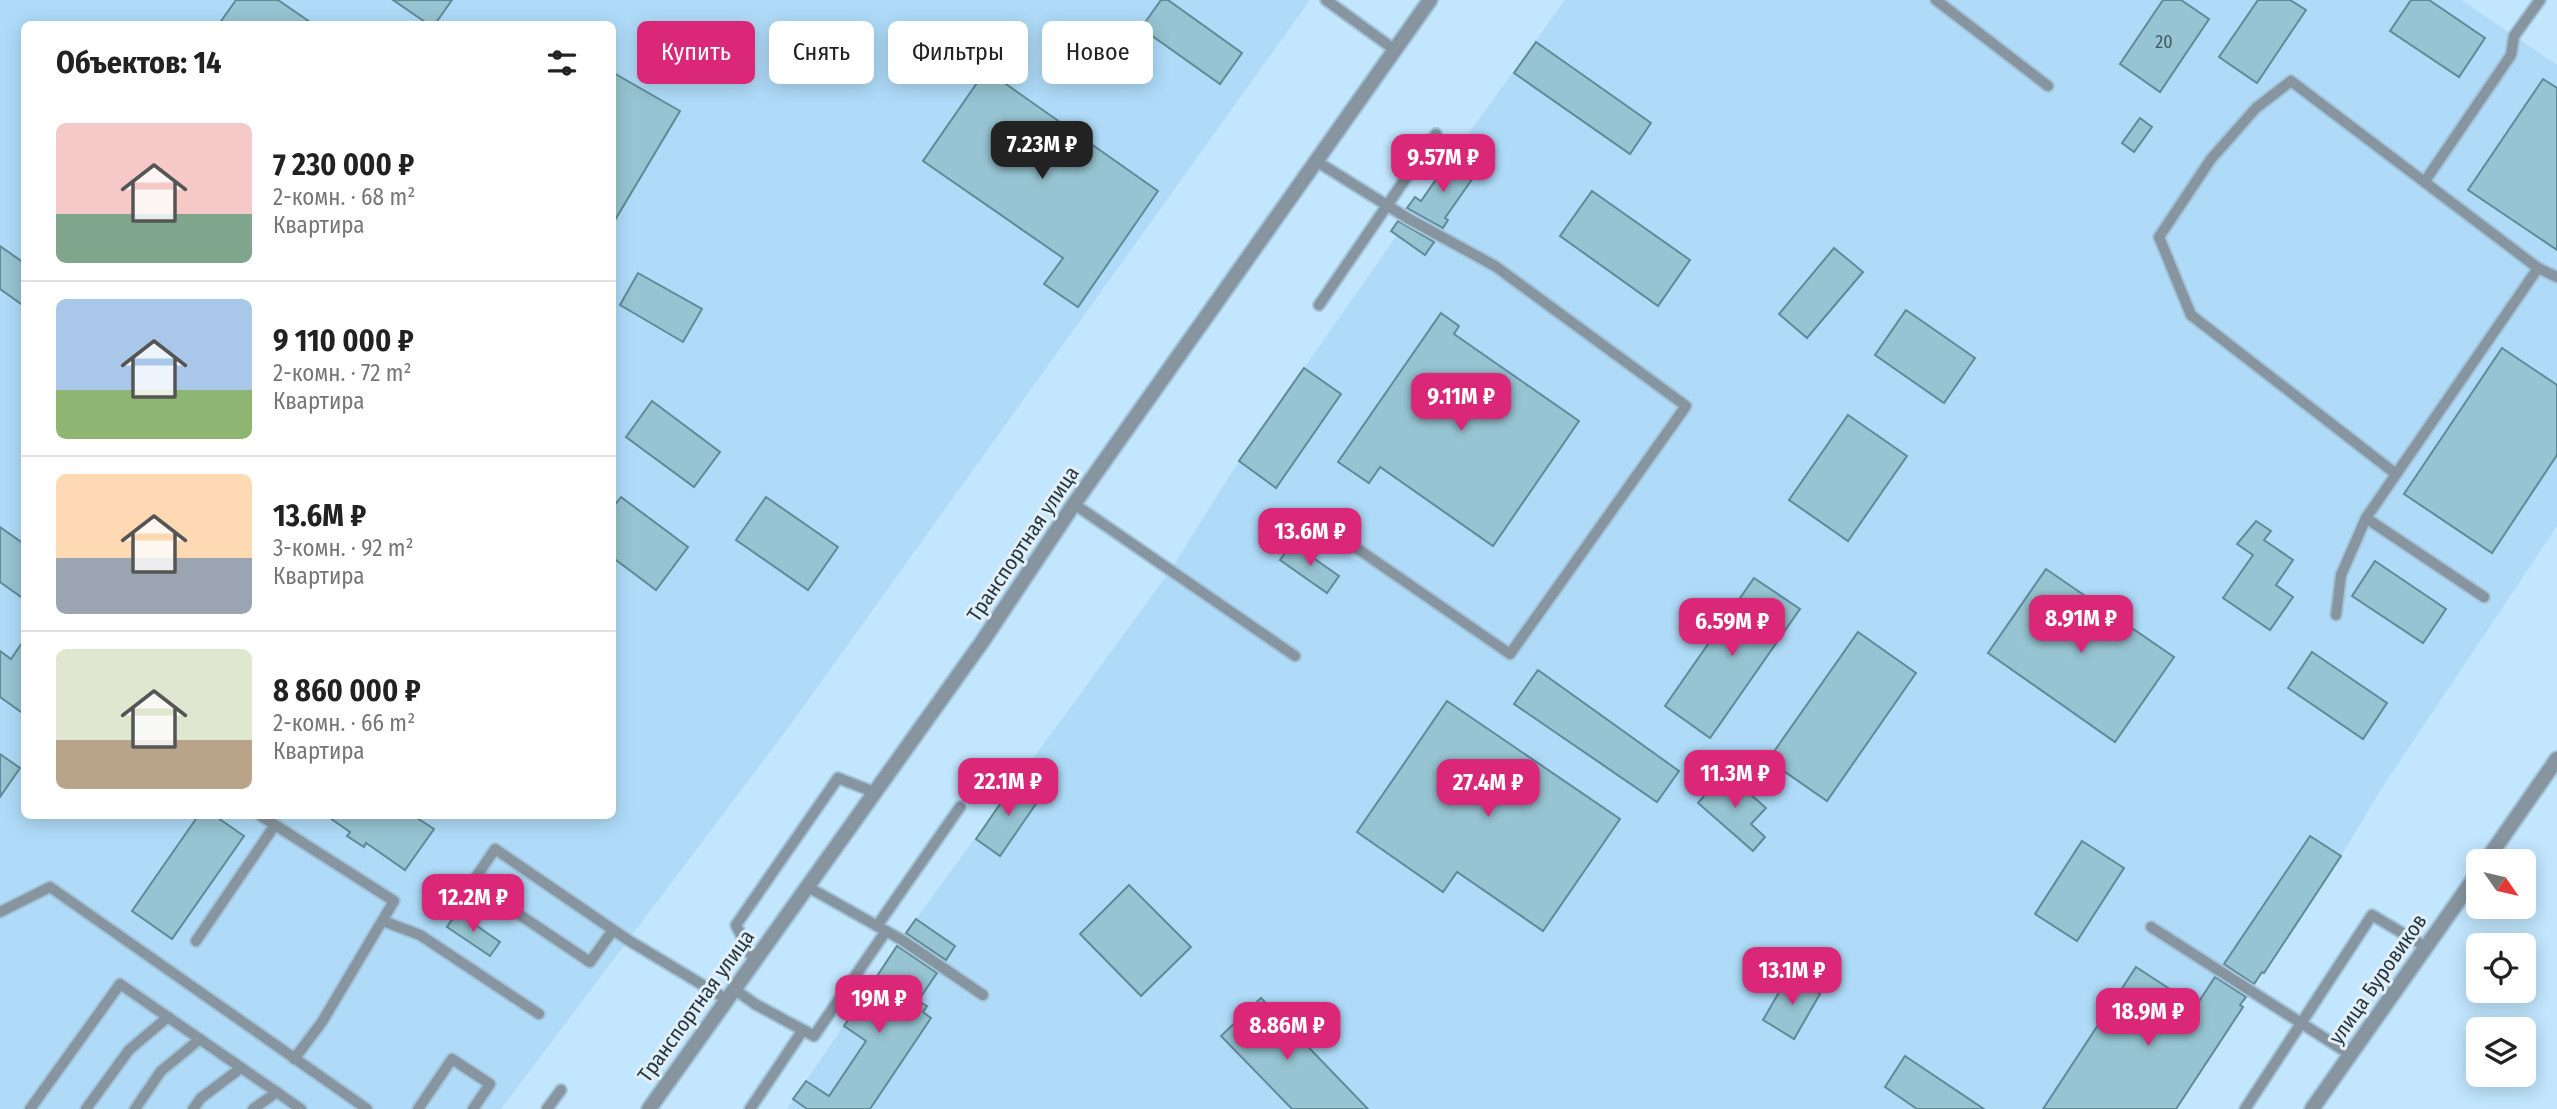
<!DOCTYPE html>
<html lang="ru">
<meta charset="utf-8">
<style>
:root{--surface:#fff;--page:#f2f2f2;--text:#222;--muted:#767676;--line:#e0e0e0;--accent:#db2777}
body{margin:0;font-family:"Fira Sans Condensed",sans-serif;background:var(--page);color:var(--text);height:100vh;display:flex;flex-direction:column;font-size:26px;white-space:nowrap}
*{box-sizing:border-box;margin:0}
p{font-size:23px;color:var(--muted)}
.icon{flex:none;width:38px;height:38px;fill:none;stroke:currentColor;stroke-width:2;stroke-linecap:round;stroke-linejoin:round}
.map{position:relative;flex:1;overflow:hidden}
.details{position:absolute;left:21px;top:21px;width:595px;height:798px;display:flex;flex-direction:column;background:var(--surface);border-radius:10px;box-shadow:0 4px 18px #0003}
.details>*{flex:none}
.guide{position:absolute;left:637px;top:21px;width:665px;height:63px;display:flex;gap:14px}
.needle{width:46px;rotate:124deg}
.tools{position:absolute;left:2466px;top:849px;display:grid;gap:14px}
.tools a{display:grid;place-items:center;width:70px;height:70px;border-radius:10px;background:var(--surface);box-shadow:0 4px 18px #0003;font-size:35px}
.price{position:absolute;translate:-50% -60px;padding:0 16px;border-radius:14px;background:var(--accent);color:#fff;font-size:23px;line-height:46px;filter:drop-shadow(0 2px 4px #0008)}
.price::after{content:'';position:absolute;left:50%;top:42px;width:21px;height:16px;margin-left:-10px;background:inherit;clip-path:polygon(0 0,100% 0,50% 100%)}
.price.active{background:#222;color:#fff}
ul{padding:0;list-style:none}
li{display:flex;align-items:center;gap:21px;height:175px;padding:0 35px}
li+li{border-top:2px solid var(--line)}
li span{display:grid;place-items:center;flex:none;width:196px;height:140px;border-radius:10px;color:#555}
li>.icon{margin-inline-start:auto}
span .icon{width:84px;height:84px;fill:#fffc;stroke-width:1}
li b{font-size:30px}
h2{display:flex;justify-content:space-between;align-items:center;height:84px;padding:0 35px;font-size:30px}
.chip{padding:0 24px;border-radius:10px;background:var(--surface);box-shadow:0 4px 18px #0003;font-size:24px;line-height:63px}
.chip.active{background:var(--accent);color:#fff}
.map>svg:first-child{display:block}
</style>
<div class="map">
<svg width="2557" height="1109" viewBox="0 0 2557 1109">
<rect width="100%" height="100%" fill="#c1e6fe"/>
<g fill="#afdbf8" fill-rule="evenodd">
<path d="M0 0H1310L793 721 501 1109H0ZM24 24H612V816H24Z"/>
<path d="M1565 0H2461L2557 65V526L2385 783 2341 856 2264 973 2257 978 2240 1005 2243 1007 2176 1109H787L916 919 1170 571 1239 461 1451 158Z"/>
</g>
<g fill="#97c4d2" stroke="#5f8b98" stroke-width="2">
<path d="M236 0H278L313 24H219Z"/>
<path d="M393 0H452L435 24H428Z"/>
<path d="M1161 0H1168L1242 53 1220 84 1141 28Z"/>
<path d="M2163 0H2181L2209 19 2160 92 2120 64Z"/>
<path d="M2258 0H2290L2306 10 2257 83 2219 57Z"/>
<path d="M2411 0H2429L2485 38 2459 77 2390 31Z"/>
<path d="M1536 42 1651 123 1630 154 1514 73Z"/>
<path d="M986 70 1158 191 1078 307 1044 284 1063 258 923 161Z"/>
<path d="M612 72 680 111 612 225Z"/>
<path d="M2543 79 2557 88V250L2468 190Z"/>
<path d="M2140 118 2152 127 2134 152 2122 143Z"/>
<path d="M1451 158 1475 175 1445 218 1448 220 1443 228 1407 208 1415 197 1421 201Z"/>
<path d="M1592 191 1690 260 1658 306 1560 236Z"/>
<path d="M1398 221 1434 242 1425 255 1391 231Z"/>
<path d="M0 246 24 263V306L0 289Z"/>
<path d="M1834 248 1863 272 1807 338 1779 314Z"/>
<path d="M638 273 702 309 683 342 620 305Z"/>
<path d="M1906 310 1975 358 1944 403 1875 355Z"/>
<path d="M1441 313 1459 326 1454 334 1579 421 1493 546 1380 467 1369 483 1338 462Z"/>
<path d="M2502 348 2557 385V455L2492 553 2404 494Z"/>
<path d="M1304 368 1341 394 1276 488 1239 461Z"/>
<path d="M652 401 720 452 694 487 626 437Z"/>
<path d="M1848 415 1907 456 1848 541 1789 500Z"/>
<path d="M621 497 688 547 656 590 612 557V508Z"/>
<path d="M766 497 838 547 808 590 736 540Z"/>
<path d="M2256 521 2271 531 2264 540 2293 560 2276 585 2293 597 2270 630 2223 598 2253 555 2237 544Z"/>
<path d="M0 527 24 544V599L0 582Z"/>
<path d="M1292 543 1339 576 1327 593 1280 560Z"/>
<path d="M2375 561 2446 609 2423 643 2352 596Z"/>
<path d="M2046 569 2174 657 2115 742 1988 653Z"/>
<path d="M1754 578 1800 609 1710 738 1665 706Z"/>
<path d="M1858 632 1916 673 1827 801 1768 760Z"/>
<path d="M24 640V714L0 697V651L11 659Z"/>
<path d="M2312 652 2387 703 2363 739 2288 688Z"/>
<path d="M1538 670 1679 771 1657 802 1514 704Z"/>
<path d="M1447 701 1620 819 1543 931 1457 872 1443 892 1357 832Z"/>
<path d="M0 754 20 768 0 797Z"/>
<path d="M1725 772 1766 808 1751 824 1765 837 1753 851 1698 803Z"/>
<path d="M1016 781 1040 798 1000 856 976 839Z"/>
<path d="M198 816H215L244 836 172 939 132 911Z"/>
<path d="M327 816H414L434 829 405 870 366 843 364 847 347 836 350 832Z"/>
<path d="M2310 836 2341 856 2264 973 2262 972 2254 984 2224 964Z"/>
<path d="M2082 841 2124 868 2077 941 2035 914Z"/>
<path d="M1129 885 1191 947 1141 996 1080 934Z"/>
<path d="M457 912 500 942 490 956 447 927Z"/>
<path d="M916 919 955 946 946 960 906 933Z"/>
<path d="M897 946 937 973 918 1001 927 1006 923 1012 931 1018 870 1109H807L793 1099 806 1081 829 1096 866 1041 844 1026Z"/>
<path d="M2136 967 2196 1006 2215 977 2246 997 2240 1005 2243 1007 2176 1109H2043Z"/>
<path d="M1789 975 1820 994 1794 1039 1763 1020Z"/>
<path d="M1261 998 1368 1109H1292L1221 1036Z"/>
<path d="M1905 1056 1984 1109H1917L1885 1087Z"/>
</g>
<g fill="none" stroke-linecap="round" stroke-linejoin="round">
<g stroke="#a2c3d8" stroke-width="14">
<g id="lane">
<path d="M1326 0 1395 50"/>
<path d="M1936 0 2048 86"/>
<path d="M1316 161 1409 219 1495 266 1686 406 1510 654 1326 527"/>
<path d="M2425 181 2511 55 2514 36 2540 0"/>
<path d="M1319 305 1436 134"/>
<path d="M2396 474 2191 315 2159 237 2211 159 2256 108 2291 81 2538 268 2557 277"/>
<path d="M1074 504 1295 656"/>
<path d="M2366 518 2484 597"/>
<path d="M2336 615 2341 575 2366 518 2538 268"/>
<path d="M261 816 394 901 322 1022 294 1059"/>
<path d="M808 887 902 940 983 995"/>
<path d="M0 912 50 887 367 1109"/>
<path d="M383 921 420 935 539 1014"/>
<path d="M877 926 960 807"/>
<path d="M2151 927 2351 1055"/>
<path d="M613 930 590 962 472 883 495 849 628 940 726 999"/>
<path d="M196 941 275 825"/>
<path d="M754 961 736 925 838 778 874 792"/>
<path d="M734 989 755 1004 814 1036 886 931"/>
<path d="M30 1109 120 984 301 1109"/>
<path d="M86 1109 129 1050 168 1017"/>
<path d="M135 1109 161 1071 200 1039"/>
<path d="M193 1109 201 1098 241 1068"/>
<path d="M253 1109 277 1092"/>
<path d="M418 1109 452 1059 490 1084 473 1109"/>
<path d="M547 1109 561 1090"/>
<path d="M750 1109 803 1030"/>
<path d="M2245 1109 2372 915 2426 947"/>
</g>
</g>
<g stroke="#a2c3d8" stroke-width="18">
<g id="street">
<path d="M2486 861 2557 759"/>
<path d="M649 1109 982 642 1074 504 1430 0"/>
<path d="M2312 1109 2478 873"/>
</g>
</g>
<use href="#lane" stroke="#8695a0" stroke-width="10"/>
<use href="#street" stroke="#8695a0" stroke-width="14"/>
</g>
<g text-anchor="middle" stroke-width="6" stroke-linejoin="round" paint-order="stroke">
<g font-size="18" fill="#435964">
<text x="2164" y="48">20</text>
</g>
<g font-size="21" fill="#27353f" stroke="#e1eff9">
<text transform="translate(1023 544) rotate(-56)" y="7">Транспортная улица</text>
<text transform="translate(2378 979) rotate(-55)" y="7">улица Буровиков</text>
<text transform="translate(696 1006) rotate(-54)" y="7">Транспортная улица</text>
</g>
</g>
</svg>
<div class="tools">
<a><svg class="needle" viewBox="-14 -14 28 28"><path d="M0-13l5 13h-10z" fill="#e53935"/><path d="M0 13l5-13h-10z" fill="#767676"/></svg></a>
<a><svg class="icon" aria-label="locate" viewBox="0 0 24 24"><circle cx="12" cy="12" r="6"/><path d="M12 2v4M12 18v4M2 12h4M18 12h4"/></svg></a>
<a><svg class="icon" aria-label="layers" viewBox="0 0 24 24"><path d="M12 4l9 5-9 5-9-5zM3 14l9 5 9-5"/></svg></a>
</div>
<b class="price active" style="left:1042px;top:181px">7.23M ₽</b>
<b class="price" style="left:1443px;top:194px">9.57M ₽</b>
<b class="price" style="left:1461px;top:433px">9.11M ₽</b>
<b class="price" style="left:1310px;top:568px">13.6M ₽</b>
<b class="price" style="left:2081px;top:655px">8.91M ₽</b>
<b class="price" style="left:1732px;top:658px">6.59M ₽</b>
<b class="price" style="left:1735px;top:810px">11.3M ₽</b>
<b class="price" style="left:1008px;top:818px">22.1M ₽</b>
<b class="price" style="left:1488px;top:819px">27.4M ₽</b>
<b class="price" style="left:473px;top:934px">12.2M ₽</b>
<b class="price" style="left:1792px;top:1007px">13.1M ₽</b>
<b class="price" style="left:879px;top:1035px">19M ₽</b>
<b class="price" style="left:2148px;top:1048px">18.9M ₽</b>
<b class="price" style="left:1287px;top:1062px">8.86M ₽</b>
<div class="guide">
<a class="chip active">Купить</a>
<a class="chip">Снять</a>
<a class="chip">Фильтры</a>
<a class="chip">Новое</a>
</div>
<section class="details">
<h2>Объектов: 14<svg class="icon" aria-label="filters" viewBox="0 0 24 24"><path d="M4 7h16M4 17h16"/><circle cx="9" cy="7" r="2"/><circle cx="15" cy="17" r="2"/></svg></h2>
<ul>
<li><span style="background:linear-gradient(#f6c9c9 65%,#7fa58c 0)"><svg class="icon" aria-label="home" viewBox="0 0 24 24"><path d="M3 11l9-7 9 7M6 9v11h12V9"/></svg></span><div><b>7 230 000 ₽</b><p>2-комн. · 68 m²</p><p>Квартира</p></div></li>
<li><span style="background:linear-gradient(#a9c7e8 65%,#8fb573 0)"><svg class="icon" aria-label="home" viewBox="0 0 24 24"><path d="M3 11l9-7 9 7M6 9v11h12V9"/></svg></span><div><b>9 110 000 ₽</b><p>2-комн. · 72 m²</p><p>Квартира</p></div></li>
<li><span style="background:linear-gradient(#ffd9b3 60%,#9aa5b1 0)"><svg class="icon" aria-label="home" viewBox="0 0 24 24"><path d="M3 11l9-7 9 7M6 9v11h12V9"/></svg></span><div><b>13.6M ₽</b><p>3-комн. · 92 m²</p><p>Квартира</p></div></li>
<li><span style="background:linear-gradient(#dfe7d0 65%,#b9a48a 0)"><svg class="icon" aria-label="home" viewBox="0 0 24 24"><path d="M3 11l9-7 9 7M6 9v11h12V9"/></svg></span><div><b>8 860 000 ₽</b><p>2-комн. · 66 m²</p><p>Квартира</p></div></li>
</ul>
</section>
</div>
